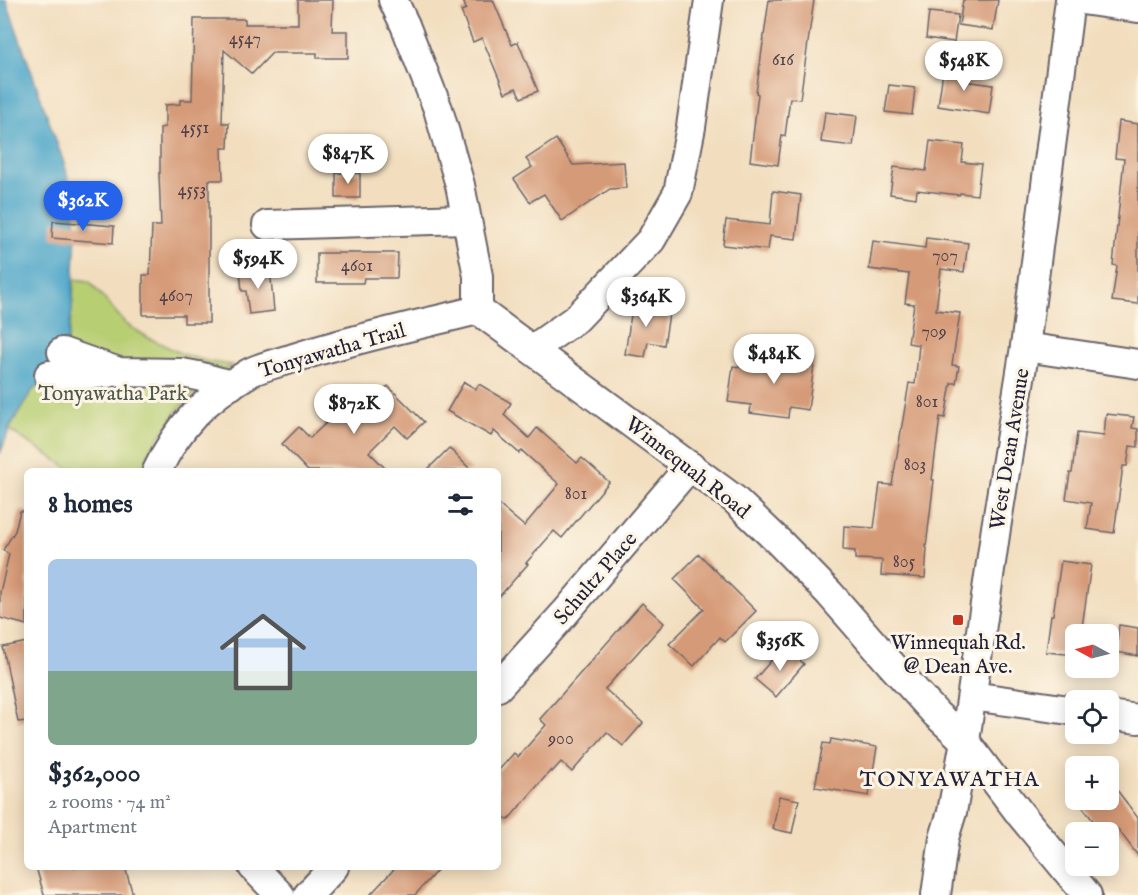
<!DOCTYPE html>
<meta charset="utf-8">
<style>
:root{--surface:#fff;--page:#f6f6f7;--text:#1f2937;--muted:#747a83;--line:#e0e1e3;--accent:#2563eb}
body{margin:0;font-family:"IM FELL English",serif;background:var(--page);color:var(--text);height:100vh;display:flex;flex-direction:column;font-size:22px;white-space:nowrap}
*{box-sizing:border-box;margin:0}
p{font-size:20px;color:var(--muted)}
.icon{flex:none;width:33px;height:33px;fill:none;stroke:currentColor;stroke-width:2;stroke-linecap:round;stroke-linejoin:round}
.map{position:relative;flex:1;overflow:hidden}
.sheet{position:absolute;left:24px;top:468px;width:477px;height:402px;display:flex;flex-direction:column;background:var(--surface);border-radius:9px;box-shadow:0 3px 15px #0003}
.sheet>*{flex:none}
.needle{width:39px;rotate:277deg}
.buttons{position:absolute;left:1065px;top:624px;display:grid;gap:12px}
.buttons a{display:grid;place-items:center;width:54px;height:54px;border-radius:9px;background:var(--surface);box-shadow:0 3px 15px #0003;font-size:30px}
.price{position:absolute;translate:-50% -51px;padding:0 14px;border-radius:21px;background:#fff;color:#222;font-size:20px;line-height:39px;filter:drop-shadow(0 2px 3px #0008)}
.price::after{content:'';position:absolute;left:50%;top:36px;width:18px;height:14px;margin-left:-9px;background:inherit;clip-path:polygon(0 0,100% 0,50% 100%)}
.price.on{background:var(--accent);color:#fff}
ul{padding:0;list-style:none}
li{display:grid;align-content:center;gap:12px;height:318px;padding:0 24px}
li+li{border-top:2px solid var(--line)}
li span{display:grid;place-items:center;height:186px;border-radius:9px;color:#555}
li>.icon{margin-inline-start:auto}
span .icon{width:108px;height:108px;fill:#fffc;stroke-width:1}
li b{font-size:26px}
h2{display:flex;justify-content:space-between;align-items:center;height:72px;padding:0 24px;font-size:26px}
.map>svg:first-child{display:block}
</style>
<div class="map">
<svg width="1138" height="895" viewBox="0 0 1138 895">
<rect width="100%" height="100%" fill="#fcf5e5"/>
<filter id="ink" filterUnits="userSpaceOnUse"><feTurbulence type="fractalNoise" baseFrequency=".0167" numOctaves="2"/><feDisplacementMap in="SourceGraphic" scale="12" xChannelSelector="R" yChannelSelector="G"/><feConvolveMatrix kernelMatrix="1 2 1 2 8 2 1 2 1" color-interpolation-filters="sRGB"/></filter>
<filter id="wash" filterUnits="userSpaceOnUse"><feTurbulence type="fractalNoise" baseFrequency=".008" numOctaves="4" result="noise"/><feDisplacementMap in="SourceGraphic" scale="24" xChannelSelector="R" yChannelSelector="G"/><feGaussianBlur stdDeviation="1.35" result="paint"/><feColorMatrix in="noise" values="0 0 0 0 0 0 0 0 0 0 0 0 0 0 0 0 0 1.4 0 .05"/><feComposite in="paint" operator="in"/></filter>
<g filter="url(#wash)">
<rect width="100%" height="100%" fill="#f2debf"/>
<path fill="#b8ce73" stroke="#6d7857" stroke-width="1.5" d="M74 279 89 281 126 324 149 338 182 354 210 362 232 365 201 387 180 407 150 450 142 471H73L9 430 31 392 54 370 62 352 68 338 72 310Z"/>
<path fill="#4ba6c9" stroke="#366482" stroke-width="1.5" d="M0 0H6L65 166 74 202 76 232 72 310 68 338 54 370 31 392 11 425 0 454Z"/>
<g id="blocks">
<g fill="#d59a77">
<path d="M298 0H333L332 31H348V58H317V53H272L252 74 224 50 222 123H229L228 148H222L223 180H209V323H184V315H143V275H150L152 226H161L159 173H160V128L165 127V105L180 104V100H192L194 19H245V24H298Z"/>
<path d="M463 0H493L512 45 518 42 538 91 521 98 516 88 505 93 482 38 473 42 461 11 466 9Z"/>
<path d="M769 0H814L800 99 790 98 785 136 782 135 778 165 750 161 758 94 756 93Z"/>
<path d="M963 0H998L993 30 959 25Z"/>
<path d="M929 12 958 15 954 42 926 38Z"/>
<path d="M944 65 966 69 964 81 993 85 989 114 938 106Z"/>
<path d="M889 85 915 88 912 115 885 112Z"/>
<path d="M825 112 857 116 853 146 821 142Z"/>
<path d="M1119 121 1138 124V304L1112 301 1117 266 1113 265 1124 159 1115 158Z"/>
<path d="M556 139 573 165 624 162 626 188 610 189 562 221 544 194 530 202 514 179 532 167 526 159Z"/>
<path d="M930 141 964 145 962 162 981 164 977 195 960 193 959 195 917 190 916 198 890 194 894 167 926 171Z"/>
<rect x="336" y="173" width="24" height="25"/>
<path d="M773 191 801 195 796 239 770 236 768 250 723 245 726 220 770 225Z"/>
<path d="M53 221 114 226 113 243 52 238Z"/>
<path d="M926 238 968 243 964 272 941 269 936 310 960 313 952 365 959 366 956 383H951L945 418 940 417 932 480H934L926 547 927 548 925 578 881 575 882 560 855 559V551L843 550 844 526 874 528 880 484 892 485 909 383 915 384 919 345 908 343 914 304 905 303 909 274 869 269 873 241 925 248Z"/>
<path d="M317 253H398L397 278H364L363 283H317Z"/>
<path d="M270 268 274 311 249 314 246 291H242L240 271Z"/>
<path d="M633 302 670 308 664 345 648 342 645 357 625 354Z"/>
<path d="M764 351 815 358 808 410 789 407 788 418 750 413 751 405 728 402 733 366 762 370Z"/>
<path d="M464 382 476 389 479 384 511 403 504 415 529 438 537 428 577 463 582 458 609 482 562 538 554 531 526 563 528 564 498 598V504L524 526 559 484 522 451 519 453 494 431 491 436 447 411Z"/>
<path d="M388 386 424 422 407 438 395 426 369 452 388 471H308L282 444 299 427 310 438 343 407 351 415 380 388 383 391Z"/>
<path d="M1106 414 1134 417 1132 428 1138 429V447L1130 446 1127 466H1123L1114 533 1087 529 1091 503 1066 499 1070 473H1072L1077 433 1104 436Z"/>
<path d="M449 448 472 471H426Z"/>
<path d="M20 511H27V625L0 618V592L9 554 3 550 15 531Z"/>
<path d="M699 554 756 611 725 642 720 637 694 666 669 644 704 609 674 579Z"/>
<path d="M1061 561 1091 565 1081 634H1076V655L1046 652 1051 615H1053Z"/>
<path d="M642 603 664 623 605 689 643 723 623 746 607 732 572 772 561 762 552 772 551 770 508 820 498 812V771L514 753 518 757 546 725 540 719Z"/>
<path d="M1119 625 1138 628V656L1116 652Z"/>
<path d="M27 642V721L18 722 3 647Z"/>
<path d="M784 646 804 664 776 697 755 679Z"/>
<path d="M831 739 877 747 869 796 815 787 823 743 830 744Z"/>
<path d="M1108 778 1138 818V856L1118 829 1108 836V832H1102L1077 800H1108Z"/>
<path d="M779 796 799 800 792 833 773 829Z"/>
<path d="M36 867H125L133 895H44Z"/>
<path d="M396 867H440L415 895H370Z"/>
</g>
</g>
</g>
<g filter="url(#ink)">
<use href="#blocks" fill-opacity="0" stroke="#6b6469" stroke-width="1.5"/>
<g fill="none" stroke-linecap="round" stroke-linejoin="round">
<g stroke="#6b6469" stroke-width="32">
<g id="minor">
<path d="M393 0 405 25 438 109 460 185 478 276V310L734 499 780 543 829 593 890 663 936 714 965 741 1021 815 1087 895"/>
<path d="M1082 0 1138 8"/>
<path d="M267 225 466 219"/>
<path d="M1025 347 1138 364"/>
<path d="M533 349 577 318 651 240 678 193 691 127 709 0"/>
<path d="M62 352 119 372 182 373 198 376 231 385"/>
<path d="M49 375 65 376 108 373"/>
<path d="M157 471C179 424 205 399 249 373 262 366 282 362 297 357 356 338 418 325 478 310"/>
<path d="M498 687 565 613 690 466"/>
<path d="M972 696 1076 711"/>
<path d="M1108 715 1138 719"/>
<path d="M253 867 280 895"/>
<path d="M308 895 334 867"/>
<path d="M936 895 944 838 952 812 965 741 996 528 1025 347 1070 0"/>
</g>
</g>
<use href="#minor" stroke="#fff" stroke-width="28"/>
</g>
</g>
<rect fill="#c8321e" stroke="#fcf5e5" stroke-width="2" x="952" y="614" width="12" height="12" rx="3"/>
<g text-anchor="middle" stroke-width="6" stroke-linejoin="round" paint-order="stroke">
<g font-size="18" fill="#4f404a">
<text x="245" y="44">4547</text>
<text x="783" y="65">616</text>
<text x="195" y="133">4551</text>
<text x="192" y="195">4553</text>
<text x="945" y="261">707</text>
<text x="357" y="271">4601</text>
<text x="176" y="301">4607</text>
<text x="934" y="337">709</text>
<text x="927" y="407">801</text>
<text x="915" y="470">803</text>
<text x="576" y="499">801</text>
<text x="904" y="567">805</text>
<text x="561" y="744">900</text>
</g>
<g font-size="21" fill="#22223b" stroke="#fcf5e5">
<text transform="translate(332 350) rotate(-16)" y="7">Tonyawatha Trail</text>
<text transform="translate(1009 449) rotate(-81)" y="7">West Dean Avenue</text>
<text transform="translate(688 467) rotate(38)" y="7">Winnequah Road</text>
<text transform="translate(595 578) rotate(-49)" y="7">Schultz Place</text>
</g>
<g font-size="21" fill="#4f564c" stroke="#fcf5e5">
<text x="113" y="400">Tonyawatha Park</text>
</g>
<g font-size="21" fill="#22223b" stroke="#fcf5e5">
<text x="958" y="649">Winnequah Rd.<tspan x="958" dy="24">@ Dean Ave.</tspan></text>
</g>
<g font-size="22" letter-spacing="1.5" fill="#22223b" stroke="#fcf5e5">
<text x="950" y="786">TONYAWATHA</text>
</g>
</g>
</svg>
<div class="buttons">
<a><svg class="needle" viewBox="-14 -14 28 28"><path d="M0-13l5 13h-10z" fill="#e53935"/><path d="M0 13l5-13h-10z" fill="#747a83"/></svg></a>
<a><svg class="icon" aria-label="locate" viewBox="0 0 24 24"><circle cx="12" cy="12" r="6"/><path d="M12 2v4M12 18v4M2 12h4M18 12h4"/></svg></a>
<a>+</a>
<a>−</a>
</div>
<b class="price" style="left:964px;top:92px">$548K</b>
<b class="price" style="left:348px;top:185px">$847K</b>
<b class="price on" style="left:83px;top:232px">$362K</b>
<b class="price" style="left:258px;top:290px">$594K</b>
<b class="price" style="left:646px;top:328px">$364K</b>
<b class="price" style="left:774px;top:385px">$484K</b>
<b class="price" style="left:354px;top:435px">$872K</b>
<b class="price" style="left:780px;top:672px">$356K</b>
<section class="sheet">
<h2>8 homes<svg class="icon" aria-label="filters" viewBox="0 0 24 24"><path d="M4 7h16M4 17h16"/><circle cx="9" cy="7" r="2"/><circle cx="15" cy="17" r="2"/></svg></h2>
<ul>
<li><span style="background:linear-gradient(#a9c7e8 60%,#7fa58c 0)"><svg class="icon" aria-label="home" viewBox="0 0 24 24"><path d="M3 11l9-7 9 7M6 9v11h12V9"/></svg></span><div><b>$362,000</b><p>2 rooms · 74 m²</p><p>Apartment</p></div></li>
</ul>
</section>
</div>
